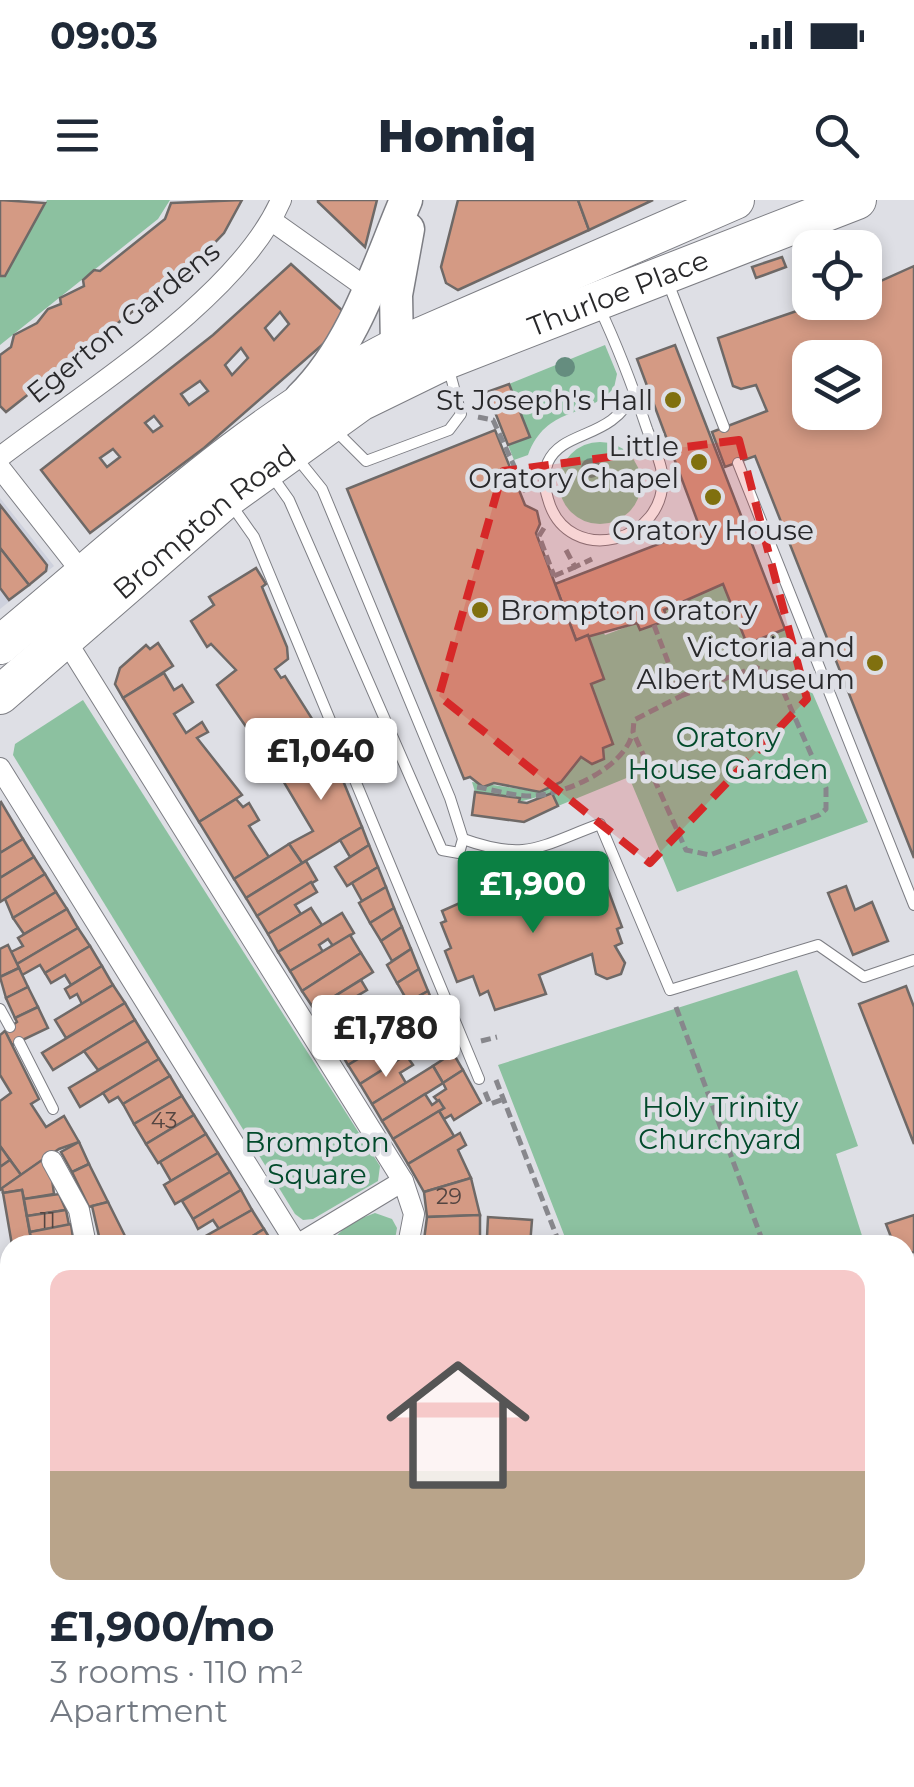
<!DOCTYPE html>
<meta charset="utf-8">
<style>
:root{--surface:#fff;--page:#f6f6f7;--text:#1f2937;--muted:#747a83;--accent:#0b8043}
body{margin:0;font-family:Montserrat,sans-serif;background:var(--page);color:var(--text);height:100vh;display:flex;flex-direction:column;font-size:38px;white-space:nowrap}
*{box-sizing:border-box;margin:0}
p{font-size:32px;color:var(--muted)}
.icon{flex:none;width:55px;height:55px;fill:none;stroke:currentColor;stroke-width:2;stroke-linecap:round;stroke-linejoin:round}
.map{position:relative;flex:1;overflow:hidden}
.side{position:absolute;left:0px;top:1035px;width:915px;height:552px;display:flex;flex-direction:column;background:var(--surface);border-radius:30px 30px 0 0;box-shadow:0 5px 15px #0003}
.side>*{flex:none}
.fabs{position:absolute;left:792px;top:30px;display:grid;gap:20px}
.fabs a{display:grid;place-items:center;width:90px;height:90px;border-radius:20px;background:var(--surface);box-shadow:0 5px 15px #0003;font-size:50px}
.price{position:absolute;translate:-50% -85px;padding:0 22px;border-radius:10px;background:#fff;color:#222;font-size:32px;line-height:65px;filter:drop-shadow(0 2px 5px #0008)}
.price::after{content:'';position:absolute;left:50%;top:60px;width:30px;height:22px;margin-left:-15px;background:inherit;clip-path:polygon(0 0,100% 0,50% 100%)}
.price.current{background:var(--accent);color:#fff}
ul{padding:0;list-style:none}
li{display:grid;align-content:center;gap:20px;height:530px;padding:0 50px}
li span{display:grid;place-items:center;height:310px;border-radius:20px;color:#555}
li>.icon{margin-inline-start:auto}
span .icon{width:180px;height:180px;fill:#fffc;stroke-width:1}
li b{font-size:42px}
.status{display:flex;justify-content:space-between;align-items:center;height:70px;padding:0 50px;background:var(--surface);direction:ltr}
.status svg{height:28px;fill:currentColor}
header{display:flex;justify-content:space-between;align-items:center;height:130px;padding:0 50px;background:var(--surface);font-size:45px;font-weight:800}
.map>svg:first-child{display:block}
</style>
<div class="status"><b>09:03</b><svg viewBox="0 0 49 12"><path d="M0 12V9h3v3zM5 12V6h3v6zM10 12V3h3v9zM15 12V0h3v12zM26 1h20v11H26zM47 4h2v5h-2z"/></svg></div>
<header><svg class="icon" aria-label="menu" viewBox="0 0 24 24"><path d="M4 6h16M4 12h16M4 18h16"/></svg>Homiq<svg class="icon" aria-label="search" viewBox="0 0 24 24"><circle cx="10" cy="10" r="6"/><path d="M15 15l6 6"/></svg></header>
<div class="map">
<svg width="914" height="1587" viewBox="0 0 914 1587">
<rect width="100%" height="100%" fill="#dedfe5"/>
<path fill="#ced1dd" d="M0 298 54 366 0 409Z"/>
<g fill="#8cc1a0">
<path d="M47 0H170L158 19 0 145V76L6 75Z"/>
<path d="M605 145 617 174 614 188C585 220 547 205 528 255L514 260 508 245 529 236 509 184Z"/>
<circle cx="600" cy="283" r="41"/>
<path d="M723 384 747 444 785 429 868 622 677 692 629 577 558 606 552 593 519 602V597L475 592 472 582 540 592 561 582 581 557 592 564 603 559V548L613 543 591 484 588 435 602 430 605 435 637 423 641 430 667 420 664 410Z"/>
<path d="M83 500 380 966 378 981 313 1019 303 1020 295 1014 13 555 15 544Z"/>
<path d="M797 770 858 946 836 954 865 1045H568L498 865Z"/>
<path d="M375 1013 392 1019 397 1028 394 1045H327L351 1022Z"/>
<path d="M10 1379V1564L0 1481V1381Z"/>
<path d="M12 1578H76L77 1587H13Z"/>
<path d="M500 1578H791L792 1579 727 1587H501Z"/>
</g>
<g fill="#d49a84" stroke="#6e6967" stroke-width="2.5" fill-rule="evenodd">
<path d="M0 0 45 3 5 76H0Z"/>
<path d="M242 0 224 33 201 57 6 212 0 206V155L11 147 14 135 37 123 48 109 61 104 60 98 84 86 83 80 94 70 100 71 165 19 171 3Z"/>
<path d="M377 0 365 47 318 2V0Z"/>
<path d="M458 0H578L589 30 458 90 446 83 441 67Z"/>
<path d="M578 0H653L589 30Z"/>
<path d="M782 57 786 67 756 78 752 67Z"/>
<path d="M291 64 345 113 330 138 204 248 90 333 41 270 213 135ZM280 112 289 124 274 140 265 128ZM241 148 248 158 232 175 225 165ZM200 181 208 191 189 205 181 194ZM154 216 162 226 153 232 145 223ZM113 249 120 257 107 267 100 258Z"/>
<path d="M914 66V658L755 256 725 267 712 232 767 211 756 185 741 189 733 186 718 138 823 102H865V88ZM810 158H865V212H810Z"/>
<path d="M675 145 785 429 747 444 723 384 664 410 668 420 640 430 637 423 576 440 555 384 700 328 637 159Z"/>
<path d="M509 184 530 237 508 245 487 192Z"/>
<path d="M495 230 525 305 537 311 540 324 536 333 576 440 588 435 604 479 591 484 613 544 603 548 604 559 592 564 581 557 561 582 540 592 494 583 483 587 470 577 464 579 347 289Z"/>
<path d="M0 305 47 365 46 371 29 385 0 348Z"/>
<path d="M0 348 29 385 9 400 0 388Z"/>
<path d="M256 368 266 384 262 387 287 447 288 459 275 469 281 478 285 476 328 544 279 574 217 485 236 470 211 444 207 447 191 421 214 405 209 397Z"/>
<path d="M158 443 173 466 123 498 115 484 120 468 146 445 150 449Z"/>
<path d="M164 473 174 490 182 485 193 502 174 514 186 533 202 522 208 532 197 538 242 595 199 622 123 498Z"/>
<path d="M328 544 362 627 302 663 289 644 313 631 279 574Z"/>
<path d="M475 592 520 598 519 602 527 603 552 593 558 606 524 622 472 615Z"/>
<path d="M236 599 243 607 249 603 259 620 249 626 269 657 234 679 199 622Z"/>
<path d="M1 602 23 639 0 653V603Z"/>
<path d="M362 627 369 645 350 657 340 640Z"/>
<path d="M23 639 34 657 0 678V653Z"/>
<path d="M289 644 302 663 246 698 234 679Z"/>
<path d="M369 645 378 667 347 686 335 667Z"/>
<path d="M34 657 45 674 0 702V678Z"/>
<path d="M306 661 317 680 257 716 246 698Z"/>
<path d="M559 661 571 677 585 671 592 689 606 684 622 727 617 729 622 743 615 746 625 763 621 774 607 779 596 774 592 754 539 775 546 794 495 810 488 791 480 795 473 776 457 782 445 751 451 748 441 723 446 721 442 711 460 703 470 691 480 695V707L552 678 548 670Z"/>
<path d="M378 667 386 687 362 701 352 683Z"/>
<path d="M45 674 56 692 13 718 5 699Z"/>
<path d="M311 682 317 692 295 705 301 714 268 734 257 716Z"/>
<path d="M846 686 855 710 872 702 888 741 853 755 828 693Z"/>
<path d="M386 687 394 708 370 723 359 703Z"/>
<path d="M56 692 67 709 24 734 13 718Z"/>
<path d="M311 708 322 725 278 752 268 734Z"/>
<path d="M394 708 402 727 381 741 370 723Z"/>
<path d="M67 709 78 728 17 764 11 752 23 746 18 738Z"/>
<path d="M342 713 354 733 333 746 328 739 319 745 323 752 290 771 278 752Z"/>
<path d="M402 727 411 749 392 761 381 741Z"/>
<path d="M78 728 90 746 45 773 40 765 22 775 17 764Z"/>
<path d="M350 735 361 753 302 791 290 771Z"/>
<path d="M8 745 19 768 0 777V749Z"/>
<path d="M90 746 102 766 71 785 65 775 51 783 45 773Z"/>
<path d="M411 749 419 769 397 783 387 765Z"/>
<path d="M361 753 373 772 314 809 302 791Z"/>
<path d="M102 766 113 785 82 804 77 794 70 798 65 789Z"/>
<path d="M19 768 28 787 6 798 0 777Z"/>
<path d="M419 769 428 791 408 802 397 783Z"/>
<path d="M361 780 367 790 352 799 357 808 325 827 314 809Z"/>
<path d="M113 785 125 803 66 838 55 820Z"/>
<path d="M906 786 914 807V944L859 804Z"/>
<path d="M28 787 38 807 15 818 6 798Z"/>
<path d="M428 791 437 812 414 825 403 805Z"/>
<path d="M372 798 384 817 336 845 325 827Z"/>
<path d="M125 803 135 820 53 870 42 853Z"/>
<path d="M38 807 48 828 12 845 5 831 17 822 15 818Z"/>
<path d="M437 812 445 833 426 844 414 825Z"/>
<path d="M384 817 395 837 348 865 336 845Z"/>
<path d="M135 820 148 841 98 870 84 851Z"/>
<path d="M5 831 39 899 31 904 46 927 64 916 79 942 59 949 21 975 0 946V901L11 893 0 875V835Z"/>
<path d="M395 837 406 855 360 884 348 865Z"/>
<path d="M148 841 159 859 80 907 69 888Z"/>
<path d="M453 853 463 870 443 883 433 866Z"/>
<path d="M406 855 413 865 400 873 406 883 372 904 360 884Z"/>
<path d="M159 859 170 876 123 904 118 897 109 902 103 893Z"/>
<path d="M433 866 443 883 382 921 372 904Z"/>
<path d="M463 870 481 903 454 920 451 915 444 919 439 911 444 908 434 897 446 889 443 883Z"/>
<path d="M170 876 182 896 134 924 123 904Z"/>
<path d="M425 894 432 905 439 900 444 908 393 939 382 921Z"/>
<path d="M182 896 194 915 146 944 134 924Z"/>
<path d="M439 911 454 936 408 964 393 939Z"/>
<path d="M194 915 206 934 158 963 146 944Z"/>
<path d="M460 933 466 945 458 950 471 978 424 992 408 964Z"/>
<path d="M206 934 218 953 171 981 160 962Z"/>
<path d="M79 942 89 964 72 972 61 952Z"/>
<path d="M0 946 10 960 0 967Z"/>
<path d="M218 953 230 972 175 1004 164 985Z"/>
<path d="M10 960 21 975 0 990V967Z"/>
<path d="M42 960 52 979 54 994 24 999 22 990 3 993 2 988Z"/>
<path d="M89 964 108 1002 89 1007 72 972Z"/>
<path d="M230 972 241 990 193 1019 182 1001Z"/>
<path d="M471 978 480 1015 427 1017 424 992Z"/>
<path d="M22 990 32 1045H12L3 993Z"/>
<path d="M241 990 252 1010 219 1029 213 1020 198 1029 193 1019Z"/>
<path d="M59 994 66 1010 27 1016 24 999Z"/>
<path d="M108 1002 127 1040 101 1045 92 1006Z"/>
<path d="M66 1010 69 1025 30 1032 27 1016Z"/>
<path d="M252 1010 264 1029 238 1045H210L204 1037Z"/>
<path d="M480 1015V1037H487L488 1017 532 1020 530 1045H440L424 1040 427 1017Z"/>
<path d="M914 1015V1052L905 1055V1045H894L886 1024Z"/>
<path d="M71 1024 74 1045H32L30 1032Z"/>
<path d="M264 1029 274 1045H238Z"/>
<path d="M914 1133V1173L905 1174V1134Z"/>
<path d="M914 1173V1217L905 1218V1174Z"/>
<path d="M914 1217V1234L905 1236V1218Z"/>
<path d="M914 1234V1268L910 1269 906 1235Z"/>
<path d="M906 1235 910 1269H905V1236Z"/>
<path d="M10 1239V1296L3 1240Z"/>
<path d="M5 1262 10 1327 0 1329V1263Z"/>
<path d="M905 1269H910L912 1300 905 1301Z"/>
<path d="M912 1300 914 1331 905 1332V1301Z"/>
<path d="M914 1331V1365L905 1366V1332Z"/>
<path d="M914 1365V1397L905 1398V1366Z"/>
<path d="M914 1397V1428H905V1398Z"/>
<path d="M905 1428H914V1464L905 1465Z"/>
<path d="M914 1464V1500L905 1501V1465Z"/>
<path d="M914 1500V1529L905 1530V1501Z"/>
<path d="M914 1529V1561L905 1562V1530Z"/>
<path d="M914 1561V1587H853L852 1578H905V1562Z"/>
<path d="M129 1578H223L224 1587H130Z"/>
<path d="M223 1578H251L252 1587H224Z"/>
<path d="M289 1578H319L320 1587H290Z"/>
<path d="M370 1578H426L427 1587H341L371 1584Z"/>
</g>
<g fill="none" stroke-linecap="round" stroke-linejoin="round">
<g stroke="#7d7e84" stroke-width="12">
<g id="lane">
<path d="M667 80 724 227"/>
<path d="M599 107C618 147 633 187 647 229 652 242 660 259 662 273 670 343 567 369 548 299 544 287 543 274 548 262 563 229 613 240 634 192"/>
<path d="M335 230 366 261 449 230 461 214 448 166"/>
<path d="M738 263 914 705"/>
<path d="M272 276 289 300 442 650 459 653 463 639 450 598 322 289 297 258"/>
<path d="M230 303 254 337 479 879"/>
<path d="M463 639C527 662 540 646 600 624L670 790 818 745 864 777 914 760"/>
<path d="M0 809 10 827"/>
<path d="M19 842 53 909"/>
</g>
</g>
<g stroke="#7d7e84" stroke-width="22">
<g id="street">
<path d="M272 21 368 89"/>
<path d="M0 257C85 192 239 97 281 0"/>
<path d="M0 268 88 380"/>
<path d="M65 439 403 981 414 1014 408 1045"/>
<path d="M0 568 297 1045"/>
<path d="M52 961 79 1010 86 1045"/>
<path d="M297 1045 403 981"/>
<path d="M905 1115 914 1114"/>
<path d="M0 1233 10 1232"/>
<path d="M0 1336 10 1335"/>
<path d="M106 1578 107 1587"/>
<path d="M273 1578 274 1587"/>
<path d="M470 1578 471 1587"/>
<path d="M808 1578 809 1587"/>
</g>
</g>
<g stroke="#7d7e84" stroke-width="35">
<g id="primary">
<path d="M389 168 397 147 396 95 408 29"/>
<path d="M301 198C354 146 378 66 406 0"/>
</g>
</g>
<g stroke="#7d7e84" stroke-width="40">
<g id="highway">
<path d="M0 445C126 341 250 221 397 147L735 0"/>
<path id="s1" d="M0 495 227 298 360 202 446 160 857 0"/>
</g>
</g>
<g stroke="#87878c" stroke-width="5" stroke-dasharray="10 5" stroke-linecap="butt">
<path d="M478 217 493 220 526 292"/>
<path d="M544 328 539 336 554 376"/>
<path d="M566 350 575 367 592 359"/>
<path d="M554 376 575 367"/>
<path d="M654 425 681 496 755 467 777 477 826 588V609L819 615 710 655 686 650 633 532 634 520 681 496"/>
<path d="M477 587C494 590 513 596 531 596 565 595 623 568 632 535"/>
<path d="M676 807 764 1045"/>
<path d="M481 841 497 837"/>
<path d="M496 880 560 1045"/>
<path d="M485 892 490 904 504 899"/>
</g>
<use href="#lane" stroke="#fff" stroke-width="10"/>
<use href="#street" stroke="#fff" stroke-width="20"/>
<use href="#primary" stroke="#fff" stroke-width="32"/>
<use href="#highway" stroke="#fff" stroke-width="38"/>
</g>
<g fill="#658d7f">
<circle cx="565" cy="167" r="10"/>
<circle cx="591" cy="268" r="10"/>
</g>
<path fill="#d62828" fill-opacity="0.2" stroke="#d62828" stroke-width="8" stroke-dasharray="20 12" stroke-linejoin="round" d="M739 240 807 499 650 663 439 496 503 271Z"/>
<g fill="#80700f" stroke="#dedfe5" stroke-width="4">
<circle cx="673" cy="200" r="10"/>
<circle cx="699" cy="262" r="10"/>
<circle cx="713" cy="297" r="10"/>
<circle cx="480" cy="410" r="10"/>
<circle cx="875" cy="463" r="10"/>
</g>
<g text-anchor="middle" stroke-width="9" stroke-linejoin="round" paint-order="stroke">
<g font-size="22" fill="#544541">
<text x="164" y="928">43</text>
<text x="449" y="1004">29</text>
<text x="48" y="1028">11</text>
</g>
<g font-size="28" fill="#29292b" stroke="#dedfe5">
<text dy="10" stroke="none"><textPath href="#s1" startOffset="745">Thurloe Place</textPath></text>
<text transform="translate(123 122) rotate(-39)" y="10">Egerton Gardens</text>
<text dy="10" stroke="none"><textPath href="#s1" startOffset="268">Brompton Road</textPath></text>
</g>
<g font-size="28" fill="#29292b" stroke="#dedfe5" text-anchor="end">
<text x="653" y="210">St Joseph's Hall</text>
<text x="679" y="256">Little<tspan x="679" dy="32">Oratory Chapel</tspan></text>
<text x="713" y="340" text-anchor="middle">Oratory House</text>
<text x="500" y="420" text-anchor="start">Brompton Oratory</text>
<text x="855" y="457">Victoria and<tspan x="855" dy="32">Albert Museum</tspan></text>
</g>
<g font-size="28" fill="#024a2b" stroke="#dedfe5">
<text x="728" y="547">Oratory<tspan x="728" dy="32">House Garden</tspan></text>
<text x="720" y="917">Holy Trinity<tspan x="720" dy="32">Churchyard</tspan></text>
<text x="317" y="952">Brompton<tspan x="317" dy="32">Square</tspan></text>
</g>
</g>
</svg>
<div class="fabs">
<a><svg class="icon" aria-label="locate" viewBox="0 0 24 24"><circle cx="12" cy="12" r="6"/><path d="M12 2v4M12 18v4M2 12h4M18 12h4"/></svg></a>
<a><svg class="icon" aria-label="layers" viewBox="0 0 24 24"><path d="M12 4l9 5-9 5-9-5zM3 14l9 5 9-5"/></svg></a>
</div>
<b class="price" style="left:321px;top:603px">£1,040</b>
<b class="price current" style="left:533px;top:736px">£1,900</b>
<b class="price" style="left:386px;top:880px">£1,780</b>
<section class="side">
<ul>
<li><span style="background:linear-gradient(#f6c9c9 65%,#b9a48a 0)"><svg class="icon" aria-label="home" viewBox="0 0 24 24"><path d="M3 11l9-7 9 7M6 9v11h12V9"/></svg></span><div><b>£1,900/mo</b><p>3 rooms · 110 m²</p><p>Apartment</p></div></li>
</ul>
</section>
</div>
